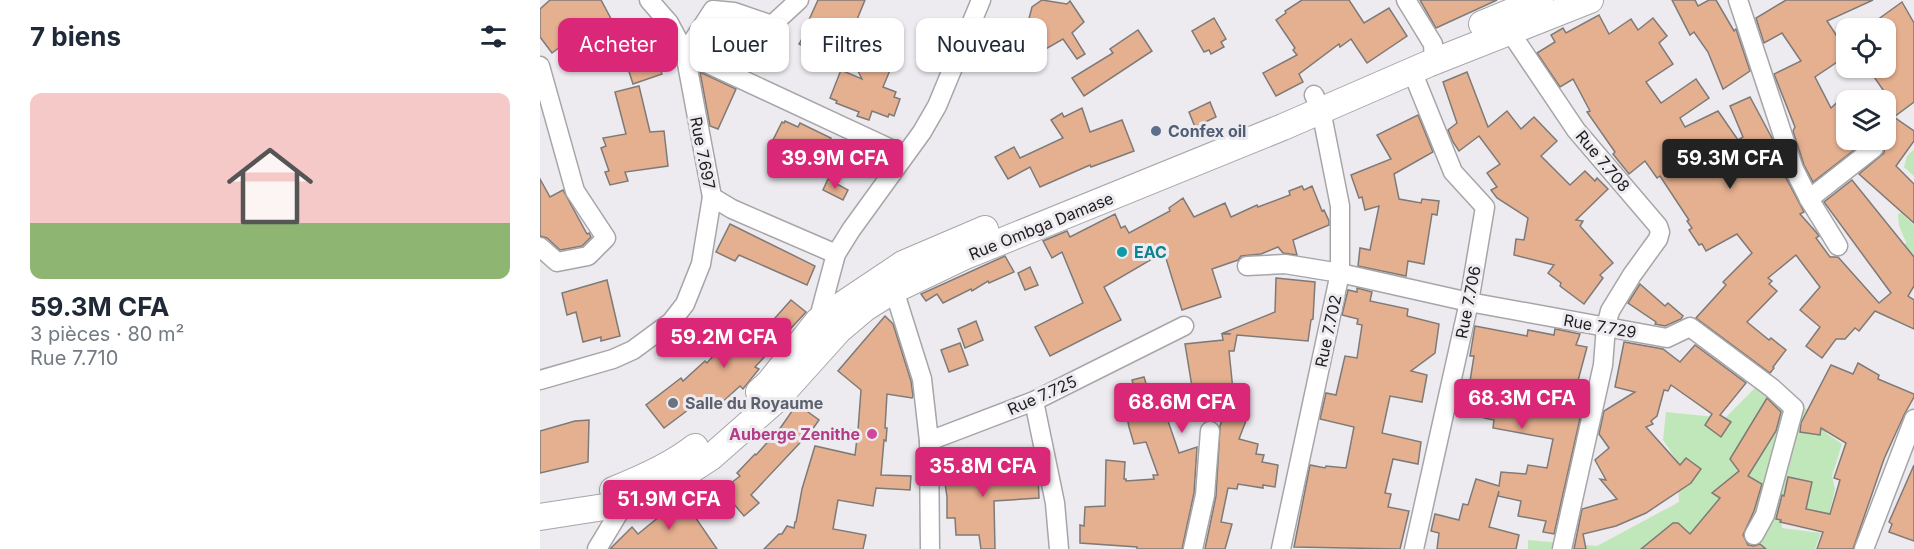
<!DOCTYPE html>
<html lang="fr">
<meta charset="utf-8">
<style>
:root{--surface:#fff;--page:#f2f2f3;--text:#1f2937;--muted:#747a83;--line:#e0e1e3;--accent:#db2777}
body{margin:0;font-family:Inter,sans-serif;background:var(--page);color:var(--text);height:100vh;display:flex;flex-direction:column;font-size:22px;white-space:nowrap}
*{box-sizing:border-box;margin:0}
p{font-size:20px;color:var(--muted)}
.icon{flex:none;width:33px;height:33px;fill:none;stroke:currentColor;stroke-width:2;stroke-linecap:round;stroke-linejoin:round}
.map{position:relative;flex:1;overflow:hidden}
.side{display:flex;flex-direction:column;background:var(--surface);width:540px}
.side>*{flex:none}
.banner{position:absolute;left:18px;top:18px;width:570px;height:54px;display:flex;gap:12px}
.buttons{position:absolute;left:1296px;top:18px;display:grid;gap:12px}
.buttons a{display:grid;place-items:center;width:60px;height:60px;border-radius:12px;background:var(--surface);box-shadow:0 2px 4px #0004;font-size:30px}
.price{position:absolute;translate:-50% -51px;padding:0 14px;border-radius:6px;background:var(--accent);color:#fff;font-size:20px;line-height:39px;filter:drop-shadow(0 2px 3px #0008)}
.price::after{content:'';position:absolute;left:50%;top:36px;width:18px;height:14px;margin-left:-9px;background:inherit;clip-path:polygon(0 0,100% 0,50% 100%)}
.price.selected{background:#222;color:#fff}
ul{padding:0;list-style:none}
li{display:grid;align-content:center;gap:12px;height:318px;padding:0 30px}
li+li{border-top:2px solid var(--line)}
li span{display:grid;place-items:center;height:186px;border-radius:12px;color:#555}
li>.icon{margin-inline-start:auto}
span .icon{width:108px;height:108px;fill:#fffc;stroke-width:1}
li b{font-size:26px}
h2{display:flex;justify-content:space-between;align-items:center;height:72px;padding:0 30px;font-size:26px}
.tag{padding:0 21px;border-radius:12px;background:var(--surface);box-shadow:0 2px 4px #0004;font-size:21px;line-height:54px}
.tag.selected{background:var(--accent);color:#fff}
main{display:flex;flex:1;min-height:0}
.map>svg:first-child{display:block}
</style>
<main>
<section class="side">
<h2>7 biens<svg class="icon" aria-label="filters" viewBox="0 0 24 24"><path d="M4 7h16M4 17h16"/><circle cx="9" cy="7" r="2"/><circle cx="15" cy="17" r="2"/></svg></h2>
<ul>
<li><span style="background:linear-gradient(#f6c9c9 70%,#8fb573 0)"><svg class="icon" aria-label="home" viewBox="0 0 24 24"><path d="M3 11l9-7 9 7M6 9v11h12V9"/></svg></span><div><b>59.3M CFA</b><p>3 pièces · 80 m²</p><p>Rue 7.710</p></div></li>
</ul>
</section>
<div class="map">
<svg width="1374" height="549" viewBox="0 0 1374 549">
<rect width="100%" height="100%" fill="#edebef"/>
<g fill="#c0e7b9">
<path d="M1374 149V176L1364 167 1367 156Z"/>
<path d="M1361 213 1374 225V256H1360L1366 242 1359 226 1358 214Z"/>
<path d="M1218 385 1292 422 1286 433 1302 444 1292 476 1295 489 1289 515 1241 508 1242 528 1281 533 1275 549H988V540L1057 546 1139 502 1137 461 1123 440 1126 412 1185 418Z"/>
</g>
<g fill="#e5b090" stroke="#7e7a78" stroke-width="1.5">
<path d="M10 0H61L76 28 58 40 49 25 12 53 0 37V9Z"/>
<path d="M278 0H325L316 22 329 25V30L350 38 343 60 353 63 343 87 356 92 354 97 360 99 354 116 349 114 348 117 332 111 329 120 317 116 319 112 296 103 297 101 290 98 301 70 322 79 298 32 283 57 259 44 271 24 268 22Z"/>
<path d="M502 0 527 4 530 1 544 22 532 33 545 54 537 59 523 39 497 54 496 52 492 54 485 42 487 40 482 33 486 30 492 7Z"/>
<path d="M762 0H809L824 23 849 8 867 36 827 63 811 39 800 47 799 44 759 74 763 82 736 96 723 73 757 55 753 50 755 48 736 20 746 13 745 11Z"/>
<path d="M880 0H957L896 28Z"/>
<path d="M1132 0H1155L1158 6 1169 0H1176L1194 31 1196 29 1210 71 1183 89 1168 52 1154 32 1150 35Z"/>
<path d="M1246 0H1333L1287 21 1306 50V56L1275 77 1291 108 1306 94V140H1327L1273 182 1264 165 1253 131 1255 127 1234 74 1261 61 1242 33 1224 43 1216 18Z"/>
<path d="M1362 2 1374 23V102L1354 117 1374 131V141L1356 166 1374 184V223L1319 174 1344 153 1345 146 1341 140H1346V110L1352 103 1328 68H1346V28H1326Z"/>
<path d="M1059 15 1069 34 1091 19 1098 30 1113 18 1127 36 1119 43 1133 64 1106 82 1121 103 1156 79 1169 98 1140 118 1145 127 1178 111 1198 140 1203 137 1190 106 1210 97 1233 140 1244 174 1264 212 1260 214 1276 232 1279 236 1276 238 1290 257H1298L1339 303 1351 293 1284 202 1312 180 1374 257V286L1368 296 1374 300V329L1335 311 1319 331 1315 328 1305 339H1296L1282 358 1266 346 1280 327 1260 310 1280 287 1256 255 1228 278 1232 281 1229 284 1237 291 1207 322 1229 340 1231 338 1246 350 1233 367 1234 368 1230 373 1156 318 1186 285 1183 282 1212 253 1197 234 1166 251 1162 244 1159 245 1149 230 1152 228 1147 221 1149 220 1120 176 1117 178 1105 161 1089 174 1073 154 1075 152 1047 112 1050 111 1033 79 1020 87 997 53 1015 42 1011 35 1023 28 1026 33Z"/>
<path d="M674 18 686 39 681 42 684 47 671 54 669 50 664 52 652 31Z"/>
<path d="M598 30 612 51 544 96 532 78 573 53 570 49Z"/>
<path d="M111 43 122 74 93 84 83 53Z"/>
<path d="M160 72 196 89 178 129 170 126Z"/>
<path d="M927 72 948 127 967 111 981 129 994 117 1017 141 1001 156 1030 185 1045 171 1055 181 1057 178 1068 189 1036 220 1043 221 1040 226 1073 263 1060 275 1063 278 1044 304 1020 286 1021 283 1008 273 1014 265 974 255 976 239 984 240 988 218 957 198 951 190 957 187 947 173 960 164 939 136 919 151 913 142 908 130 917 123 903 82Z"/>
<path d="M99 86 110 132 124 131 128 166 85 172 88 181 70 185 65 172 69 171 61 148 66 146 63 138 86 134 75 92Z"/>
<path d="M670 102 676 117 655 127 649 112Z"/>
<path d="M542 108 550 132 582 120 594 151 551 167 550 165 500 187 490 167 468 179 455 157 474 147 480 158 523 138 511 120 522 113 524 117Z"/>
<path d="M878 115 893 152 854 174 859 199 881 203 882 199 899 201 897 215 892 214 884 264 868 261 866 276 818 266 820 248 830 250 839 206 825 210 822 197 819 198 811 175 851 159 837 135Z"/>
<path d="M245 121 258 127 260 123 291 138 276 172 257 162 255 166 242 159 244 155 229 148 242 122 244 123Z"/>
<path d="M0 179 10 197 23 190 47 234 49 233 51 237 42 246 20 250 7 238 0 236Z"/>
<path d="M288 179 308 190 303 200 283 190Z"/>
<path d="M762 186 764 190 772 186 782 211 784 210 789 221V225L753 240 757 255 743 253 738 247 721 254 701 256 698 260 672 269 681 297 642 310 624 252 564 287 581 320 510 356 495 327 543 303 522 252 512 258 503 241 527 231 530 237 575 214 581 228 585 226 589 233 630 211 629 208 643 198 654 217 685 203 691 217 717 205 718 207 750 195 749 191Z"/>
<path d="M190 224 275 266 267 285 199 255 195 261 176 252Z"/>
<path d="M465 256 474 272 449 283 448 281 432 291 431 289 403 303 397 294 386 301 381 294Z"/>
<path d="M490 267 498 285 485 290 478 273Z"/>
<path d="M736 278 775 282 773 319 771 320 768 341 697 335 694 351H689L694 400 651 401 654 412 627 418 639 453 657 447 654 493 642 549H597V547L540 543V525L544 526 545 507 565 506 566 460 585 462 584 479H586V481L614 479 613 475H618L606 442 594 444 589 427 584 402 598 399 592 380 604 377 610 396 652 387 645 344 683 340 682 334H691L683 333 735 312Z"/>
<path d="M67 280 80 336 61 341V337L43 342 36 312 27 315 22 293Z"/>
<path d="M1100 284 1125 306 1128 303 1143 316 1141 319 1125 326 1115 324 1116 322 1088 303Z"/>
<path d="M817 288 832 292 830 301 868 309 867 316 899 324 895 353 871 371 887 375 882 402 850 396 842 433 881 442 878 464 853 459 845 493 851 494 848 507 869 511 860 549 754 547 770 465 785 468 786 466 806 468 814 427 780 419 786 393 796 395 805 356 817 358 822 325 817 324 818 319 802 315 808 290 817 292Z"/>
<path d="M251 300 266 312 215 367 219 369 203 389 200 386 177 407 168 395 124 428 106 405 141 378 143 381 165 361 167 363 193 333 202 341 213 330 219 336Z"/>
<path d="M345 316 353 324 371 381 373 396 372 398 347 394 345 428H347L346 441 344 440 341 475 371 476 370 490 336 488 333 506 298 500 293 529 326 535 323 549H224L239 534H242L247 526 254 528 255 522H256L262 489 275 446 315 455 317 438 311 437V430H318L321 390 298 371Z"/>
<path d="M436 321 443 340 425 348 418 329Z"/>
<path d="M935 326 987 336 988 330 1014 335 1015 329 1040 334 1036 345 1047 347 1032 403 1043 405 1014 534 1003 532 1006 521 978 516 981 501 958 496 959 491 949 527 979 535 976 549H897L899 533 891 531 895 514 919 520 923 504 928 505 936 479 959 486 961 472 986 474 988 465 1007 468 1013 439 953 428 954 420 944 418 950 385 930 381 934 356H930Z"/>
<path d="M1084 342 1123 349 1140 362 1155 345 1206 383 1180 415 1191 422 1181 437 1165 425 1172 414 1131 385 1128 391 1124 390 1117 416 1111 421 1113 424 1106 427 1140 465 1146 458 1161 469 1151 483 1106 513 1076 526 1043 534 1046 549H1034L1042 509 1077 499 1060 479 1066 480 1055 460 1069 448 1059 434 1064 411 1095 392 1075 387Z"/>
<path d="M420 343 428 365 409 372 401 350Z"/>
<path d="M1318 363 1339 375 1338 379 1374 394V397L1364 415 1344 459 1313 549H1277L1283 532 1240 522 1241 520 1236 519 1242 495 1244 496 1248 477 1272 482 1266 509 1290 514 1300 480 1294 478 1306 443 1281 428 1280 435 1260 432 1261 423 1291 365 1313 374Z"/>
<path d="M1227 398 1241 412 1236 431 1208 476 1222 484 1214 511 1203 535 1208 545 1214 546 1220 544 1226 549H1101L1133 523H1138L1150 534 1180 498 1172 493 1199 471 1190 459Z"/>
<path d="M689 400 703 403 700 415 707 418 699 439 718 444 716 454 724 455 722 462 738 465 735 487 723 485V488L698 484 697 489 688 488 681 522 692 524 685 549H665L676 496 680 426Z"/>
<path d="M257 404 279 420 272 430 211 495 219 503 204 516 182 490 200 476 197 473 215 454 216 455 241 427Z"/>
<path d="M49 420 48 462 0 473V431L35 421Z"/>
<path d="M428 462 430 471 471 467 472 479 498 477 499 498 454 501 455 549H441L439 535H416L415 518H407V497L403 469Z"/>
<path d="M1374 465V541L1349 532 1352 524 1349 522Z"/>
<path d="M140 495 177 549H70L92 527 98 534 120 516 117 511Z"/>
</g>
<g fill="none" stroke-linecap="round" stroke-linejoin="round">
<g stroke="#a7a5a8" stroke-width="21">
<g id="minor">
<path d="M109 0 129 23 145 53 364 155"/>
<path d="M866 0 893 44 894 62"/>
<path d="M1198 0 1254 169 1269 199 1298 246"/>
<path d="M964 23 1036 130 1118 226 1120 232 1118 239 1092 275 1070 311 1066 326 1063 365 1022 549"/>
<path d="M0 66 35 191 66 238 48 256 17 262 0 247"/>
<path d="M872 71 913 172 945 207 929 302 874 549"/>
<path d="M172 197 192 209 296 254"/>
<path d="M1269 199 1334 148"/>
<path d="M707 266 745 264 800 273 929 302 1127 338 1150 327 1232 388 1254 408 1225 515 1214 535"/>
<path d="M354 290 382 379 389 441 390 549"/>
<path d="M281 322 278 321 296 254 311 230 382 132 397 106 441 0"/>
<path d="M0 380 73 359 93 350 131 322 145 304 161 264 172 197 145 53 173 10 194 12 232 25 259 0"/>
<path d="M494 401 515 503 519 549"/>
<path d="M389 441 494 401 644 326"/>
<path d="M57 549 84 504"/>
<path d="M653 549 665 495 670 431"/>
<path d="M741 549 800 273V206L781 110 774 95"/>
<path d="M1324 549 1374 419"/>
</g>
</g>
<g stroke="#a7a5a8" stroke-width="28">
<g id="secondary">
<path d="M942 24 1000 0"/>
<path d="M219 392 229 383 278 321 363 264 445 229"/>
<path d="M73 490C101 479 131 466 155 447"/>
<path d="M0 517 84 504 117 490 148 472 171 457 237 399 299 330 325 308 354 290 423 257 743 127 888 64 1050 0"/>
</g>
</g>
<use href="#minor" stroke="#fff" stroke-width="18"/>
<use href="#secondary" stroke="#fff" stroke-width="26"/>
</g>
<circle fill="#5c6f8a" stroke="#edebef" stroke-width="2" cx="616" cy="131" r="6"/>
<circle fill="#0f9aa8" stroke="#edebef" stroke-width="2" cx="582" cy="252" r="6"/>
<circle fill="#6b7280" stroke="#edebef" stroke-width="2" cx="133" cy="403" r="6"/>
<circle fill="#d1479c" stroke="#edebef" stroke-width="2" cx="332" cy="434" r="6"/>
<g text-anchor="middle" stroke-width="6" stroke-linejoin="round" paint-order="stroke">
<g font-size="16" font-weight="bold" fill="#4e5e75" stroke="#edebef" text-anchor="start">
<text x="628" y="137">Confex oil</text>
</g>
<g font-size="16" fill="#1d1d1e" stroke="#edebef">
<text transform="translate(163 153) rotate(79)" y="6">Rue 7.697</text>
<text transform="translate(1063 161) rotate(50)" y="6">Rue 7.708</text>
<text transform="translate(501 226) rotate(-22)" y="6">Rue Ombga Damase</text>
<text transform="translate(928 302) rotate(-79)" y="6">Rue 7.706</text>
<text transform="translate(1060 326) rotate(10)" y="6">Rue 7.729</text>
<text transform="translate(788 331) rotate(-78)" y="6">Rue 7.702</text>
<text transform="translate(502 395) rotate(-24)" y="6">Rue 7.725</text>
</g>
<g font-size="16" font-weight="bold" fill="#0d838f" stroke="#edebef" text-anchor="start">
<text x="594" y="258">EAC</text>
</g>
<g font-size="16" font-weight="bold" fill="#5b616d" stroke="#edebef" text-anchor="start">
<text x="145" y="409">Salle du Royaume</text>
</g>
<g font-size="16" font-weight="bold" fill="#b23c85" stroke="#edebef" text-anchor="end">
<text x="320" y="440">Auberge Zenithe</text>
</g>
</g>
</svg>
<div class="buttons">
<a><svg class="icon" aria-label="locate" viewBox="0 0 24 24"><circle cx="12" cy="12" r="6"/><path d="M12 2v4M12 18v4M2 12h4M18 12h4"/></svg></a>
<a><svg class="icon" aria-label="layers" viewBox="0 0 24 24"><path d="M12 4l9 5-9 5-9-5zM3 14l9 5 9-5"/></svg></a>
</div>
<b class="price" style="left:295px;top:190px">39.9M CFA</b>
<b class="price selected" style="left:1190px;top:190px">59.3M CFA</b>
<b class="price" style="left:184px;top:369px">59.2M CFA</b>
<b class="price" style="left:982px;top:430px">68.3M CFA</b>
<b class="price" style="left:642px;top:434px">68.6M CFA</b>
<b class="price" style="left:443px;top:498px">35.8M CFA</b>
<b class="price" style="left:129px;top:531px">51.9M CFA</b>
<div class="banner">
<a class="tag selected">Acheter</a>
<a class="tag">Louer</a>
<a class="tag">Filtres</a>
<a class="tag">Nouveau</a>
</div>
</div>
</main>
